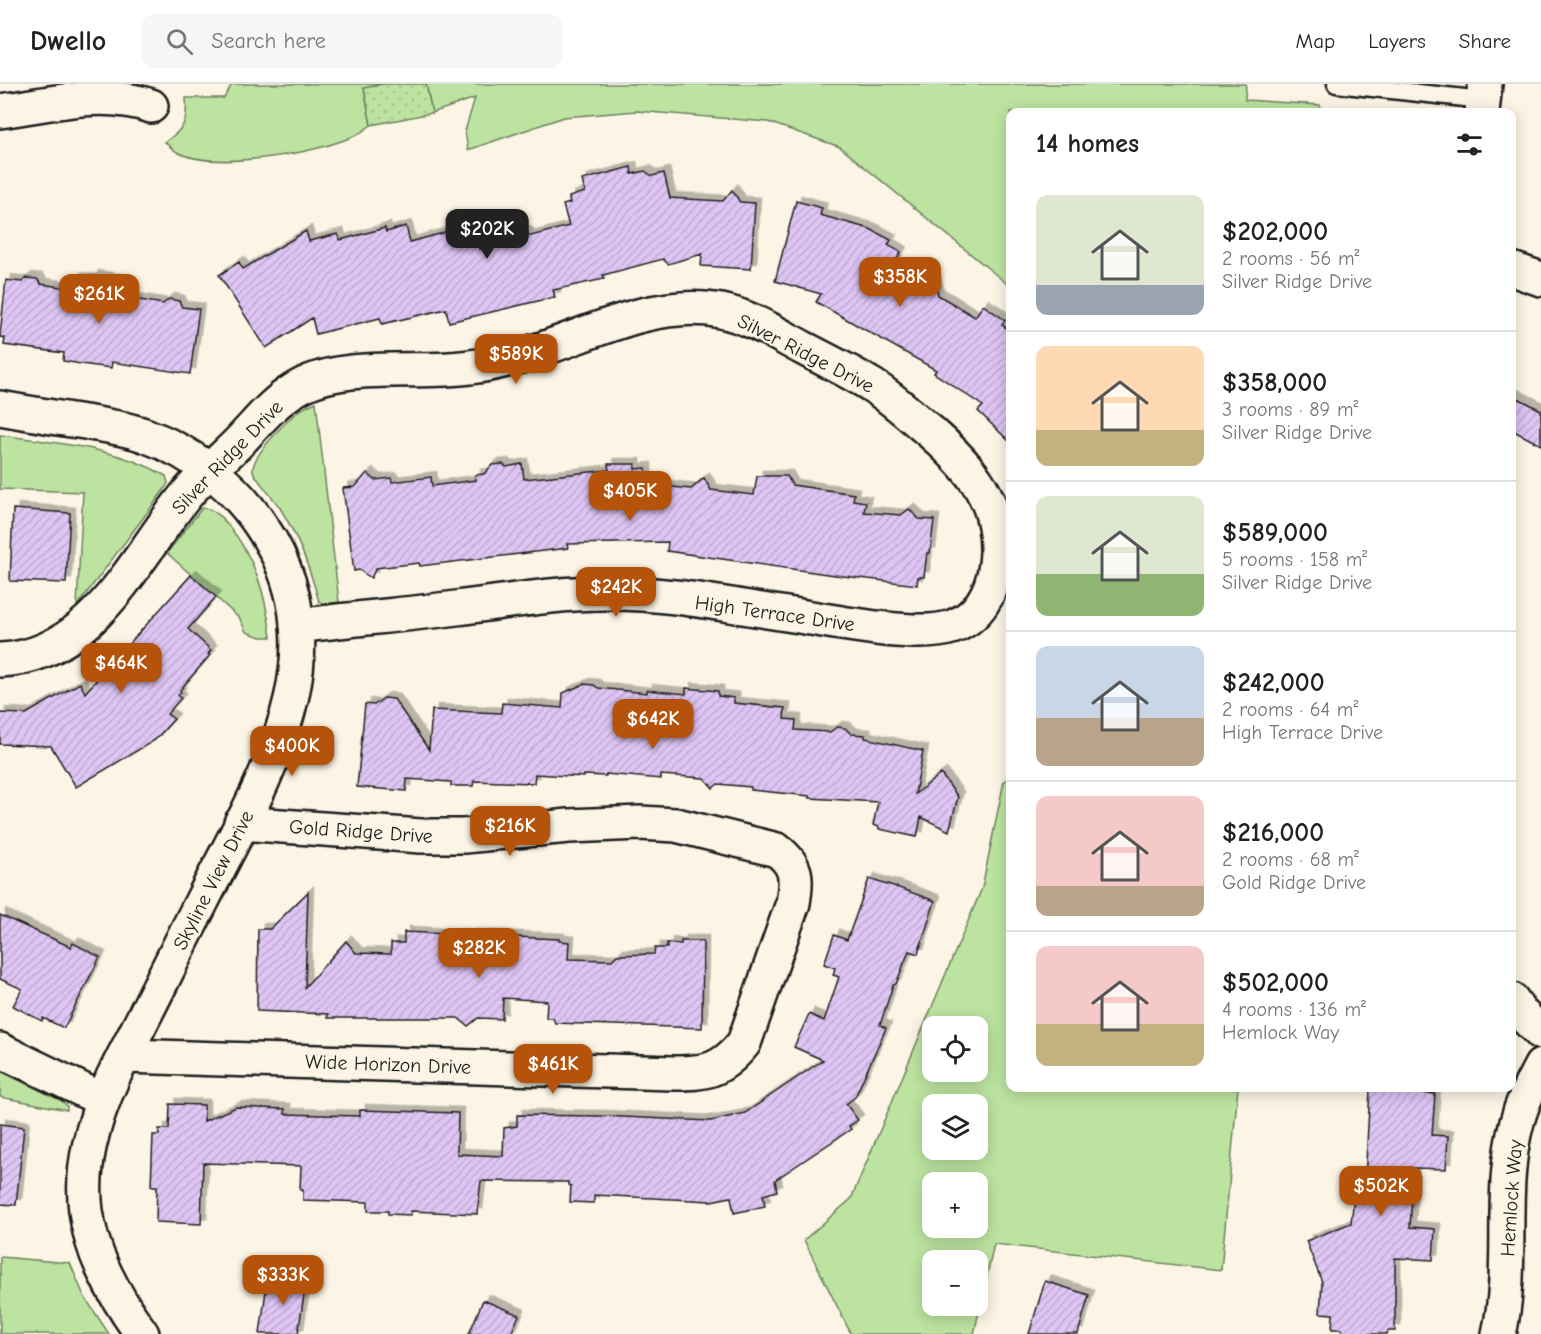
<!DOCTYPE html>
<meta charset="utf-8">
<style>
:root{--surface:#fff;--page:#f6f6f6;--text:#222;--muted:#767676;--line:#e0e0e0;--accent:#b45309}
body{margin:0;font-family:"Comic Neue",sans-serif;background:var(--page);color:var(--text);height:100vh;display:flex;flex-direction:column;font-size:22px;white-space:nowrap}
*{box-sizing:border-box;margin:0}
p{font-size:20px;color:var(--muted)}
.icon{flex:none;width:33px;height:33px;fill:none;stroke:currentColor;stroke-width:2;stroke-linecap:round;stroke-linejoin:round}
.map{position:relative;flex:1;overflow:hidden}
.sheet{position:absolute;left:1006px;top:24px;width:510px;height:984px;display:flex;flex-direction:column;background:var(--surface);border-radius:12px;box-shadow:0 3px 15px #0003}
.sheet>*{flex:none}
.tools{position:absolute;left:922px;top:932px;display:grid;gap:12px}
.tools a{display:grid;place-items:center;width:66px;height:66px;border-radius:12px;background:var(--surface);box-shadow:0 3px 15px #0003;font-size:30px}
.price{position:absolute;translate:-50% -51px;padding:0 14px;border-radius:12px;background:var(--accent);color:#fff;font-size:20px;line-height:39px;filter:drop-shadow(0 2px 3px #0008)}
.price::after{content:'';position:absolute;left:50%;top:36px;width:18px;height:14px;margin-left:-9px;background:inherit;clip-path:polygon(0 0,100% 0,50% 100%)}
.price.active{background:#222;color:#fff}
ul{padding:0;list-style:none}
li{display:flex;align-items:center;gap:18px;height:150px;padding:0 30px}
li+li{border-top:2px solid var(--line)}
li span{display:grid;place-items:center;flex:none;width:168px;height:120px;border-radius:12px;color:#555}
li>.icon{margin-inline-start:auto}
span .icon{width:72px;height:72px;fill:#fffc;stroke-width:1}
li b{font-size:26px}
h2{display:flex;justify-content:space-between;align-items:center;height:72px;padding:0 30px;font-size:26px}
header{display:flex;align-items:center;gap:36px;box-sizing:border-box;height:84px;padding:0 30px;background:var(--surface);border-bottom:2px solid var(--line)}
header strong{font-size:28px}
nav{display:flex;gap:33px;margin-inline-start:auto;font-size:21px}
.search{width:420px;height:54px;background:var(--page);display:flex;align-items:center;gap:15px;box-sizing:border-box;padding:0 21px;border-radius:12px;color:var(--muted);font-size:22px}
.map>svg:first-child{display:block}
</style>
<header>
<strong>Dwello</strong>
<div class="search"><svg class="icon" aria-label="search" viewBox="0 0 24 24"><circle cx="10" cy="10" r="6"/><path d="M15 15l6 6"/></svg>Search here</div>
<nav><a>Map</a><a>Layers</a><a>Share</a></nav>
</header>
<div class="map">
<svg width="1541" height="1250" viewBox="0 0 1541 1250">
<defs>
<pattern id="park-dots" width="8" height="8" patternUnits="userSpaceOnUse" patternTransform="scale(1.5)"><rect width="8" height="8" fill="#bce4a0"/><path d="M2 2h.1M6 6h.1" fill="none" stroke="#a1c389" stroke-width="1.8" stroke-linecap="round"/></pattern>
<pattern id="building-hatch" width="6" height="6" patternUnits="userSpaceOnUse" patternTransform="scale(1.5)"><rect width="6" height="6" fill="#dec5f4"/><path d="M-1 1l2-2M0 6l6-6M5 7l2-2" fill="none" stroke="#bea9d1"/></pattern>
<filter id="shadow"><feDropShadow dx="5.5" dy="-5.5" stdDeviation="0" flood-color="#0004"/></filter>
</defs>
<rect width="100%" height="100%" fill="#fcf5e5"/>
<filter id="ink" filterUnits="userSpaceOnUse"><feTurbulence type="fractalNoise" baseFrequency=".0167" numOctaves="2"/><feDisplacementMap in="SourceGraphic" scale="12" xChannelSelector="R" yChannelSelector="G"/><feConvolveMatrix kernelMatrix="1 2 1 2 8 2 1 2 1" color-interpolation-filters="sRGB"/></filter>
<g filter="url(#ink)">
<g fill="#bce4a0" stroke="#6c805e" stroke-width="1.5" fill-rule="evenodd">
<path d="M232 0H383L364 4 371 41C366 45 361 49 356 51 320 69 215 87 179 69 174 67 169 62 165 58 184 45 188 38 186 14H224Z"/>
<path d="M426 0H1246L1245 16 1320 21 1319 28H1011V203L840 63 768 38 637 27 564 33 468 66 465 47 475 14 432 29Z"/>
<path d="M316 318 339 518 327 520 319 518C310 484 299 454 280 424 275 416 255 394 253 387 251 372 288 335 300 326 305 323 311 320 316 318Z"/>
<path d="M0 351C57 359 116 363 166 392L168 399 164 406 77 522 83 408 0 405Z"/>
<path d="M202 424C214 424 221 433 228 441 255 473 266 512 271 553H261L246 548 240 535 167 469Z"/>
<path d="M1011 694V1004H1238L1221 1186 994 1160 974 1250H851L804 1156 851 1115 982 804 1004 697ZM933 942H978V987H933ZM933 1020H978V1065H933ZM933 1098H978V1143H933ZM933 1176H978V1221H933Z"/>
<path d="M0 987 62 1017 67 1022V1026L0 1013Z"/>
<path d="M0 1173 70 1179 84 1212 109 1250H0Z"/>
</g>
<path fill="url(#park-dots)" stroke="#6c805e" stroke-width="1.5" d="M383 0H426L432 29 371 41 364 4Z"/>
<g fill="url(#building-hatch)" stroke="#1c1c1c" stroke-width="1.5" filter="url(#shadow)">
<path d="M631 83 632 90 645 87 652 92 664 89 670 114 723 117 732 106 740 118 755 119 751 185 701 182 702 170 668 180 663 175 603 191 604 195 553 206 555 213 449 238 446 225 382 240 380 234 316 250 312 234 266 264 219 191 239 178 243 185 306 147 309 157 338 150 340 156 385 144 386 148 406 142 410 158 443 149 447 146 456 143 463 149 475 146 480 165 514 156 519 145 531 152 569 142 563 121 570 119 569 113 585 108 582 96Z"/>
<path d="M796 117 822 124 820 131 870 145 891 156 888 161 901 168 892 184 920 201 935 197 938 211 975 233 983 221 1005 236 1002 241 1011 247V359L978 327 983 322 934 289 936 286 816 218 821 210 775 197Z"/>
<path d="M93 192 124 197 122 213 163 220 169 215 179 217 182 223 199 225 190 290 112 278 111 284 81 280 63 277 64 269 4 261 5 254 0 253V251L6 196 22 198 26 194 37 195 41 200 74 205 75 194 91 196Z"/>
<path d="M1512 311 1541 326V361L1512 346Z"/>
<path d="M503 380 506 383 522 380 524 395 609 386 608 380H635V385L646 384V400L691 405 704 394 711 406 754 411 757 392H787L792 401 854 410 853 416 866 418 864 428 901 431 909 425 919 435 934 436 930 469H927L924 493H918L917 501 827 490 667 467 668 458 567 460 568 464 420 482 419 479 376 484 371 494 359 486 354 487 343 404 355 403 367 389 375 396 391 394 392 398 431 393 432 402 476 396 475 391 484 390 492 381Z"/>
<path d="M13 425 70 429 66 499 10 497Z"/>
<path d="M191 491 216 513 188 545 211 566 208 570 210 571 180 606 181 608 178 611 181 614 167 630 174 635 155 656 76 703 51 662 0 660V629L26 630 80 599 85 609Z"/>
<path d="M584 600 594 601 598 604 647 609V606L686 610V604L718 607V612L734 614V619L785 624 784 635 796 636 795 646 830 648 837 643 845 644 851 650 865 651V654L923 667 915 710 941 690 958 713 949 747 921 733 917 753 879 745V743L873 741 878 718 810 714V712L751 706V703L718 700 713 704 704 694 661 691V695L606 690V692L584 691V693L535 690 534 699 474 697 473 702H451V698L407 695 406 707 357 703 365 620 374 621 384 614 394 615 429 666 432 626 501 629 502 619 562 624 563 609Z"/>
<path d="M869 795 887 801 888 800 935 817 918 870 909 867 896 900 893 901 880 941 886 944 855 1013 846 1020 858 1036 849 1042 851 1045 775 1096 777 1107 763 1111 765 1122 734 1129 731 1113 711 1117 594 1111V1119L570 1118 571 1102 568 1101V1098L481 1097 477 1130 411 1127V1131L388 1130V1127H368V1118L303 1116V1106H300L301 1082 203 1079 201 1140 156 1138 157 1102H151L153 1051H159V1045H169L170 1020 204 1021V1037L236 1023 285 1025V1030L360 1032V1026L458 1029 457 1070 503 1072 504 1044 517 1042V1031L601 1032 711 1037 745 1029 823 976 794 963 809 930 824 937 839 893 833 891 835 884 824 880 834 851 847 856Z"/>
<path d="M308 808 305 903 346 857 356 869 391 870V859H404V848L559 855V857L569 858 568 875 612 876 617 871 654 870 655 864H667V859L681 860V857H703L702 944 555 939 553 934H546L547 917 503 914 502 935 478 934 468 942 458 934H327L328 930 257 927 258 845H270Z"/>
<path d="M0 831 71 863 73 859 100 873 64 944 43 934 42 937 13 922 22 905 0 895Z"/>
<path d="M1370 1006 1435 1010 1432 1051 1448 1052 1446 1085 1414 1084 1410 1143 1435 1145 1433 1176 1395 1174V1247H1388L1387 1250H1342V1245H1332L1333 1230 1320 1229 1322 1198 1306 1157 1351 1139 1354 1114H1364Z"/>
<path d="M0 1040 24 1043 16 1121 0 1120Z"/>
<path d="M268 1192 306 1198 298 1250H260Z"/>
<path d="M1045 1197 1089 1211 1078 1250H1029Z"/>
<path d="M483 1216 519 1231 511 1250H469Z"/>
</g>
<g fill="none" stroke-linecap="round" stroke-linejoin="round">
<g stroke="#1c1c1c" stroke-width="21">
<path id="lane" d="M1336 0 1483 16"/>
</g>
<g stroke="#1c1c1c" stroke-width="38">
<g id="street">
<path d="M0 27C49 20 103 5 151 22"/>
<path d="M1482 28 1485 0"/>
<path d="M1512 185 1541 195"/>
<path d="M0 324C28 329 57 334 85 338 106 342 127 344 147 352 194 369 235 402 262 443 347 570 262 698 203 815 173 874 144 934 113 993 67 1095 77 1160 142 1250"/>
<path d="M0 576C93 573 135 473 187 410 202 392 220 377 236 361 255 342 271 320 294 306 339 276 417 291 470 283 530 276 583 246 642 231 667 225 696 222 721 227 751 233 777 250 803 264 826 276 851 288 873 302 890 313 905 326 920 339 943 358 966 379 981 404 1007 446 1004 524 952 543 918 555 831 537 793 531 731 522 668 508 605 509 555 509 505 518 456 524 403 531 350 535 297 542"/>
<path d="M1512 916 1520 928 1541 949"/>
<path d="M0 966 103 1016"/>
<path d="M124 972 673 989C707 989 721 987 744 959L793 819C797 795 798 782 777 766L676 741 640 739 569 742 464 752H421L241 739"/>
<path d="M1499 1250C1515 1180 1498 1106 1517 1038 1522 1019 1531 1000 1541 982"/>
</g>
</g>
<use href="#lane" stroke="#fcf5e5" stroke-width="16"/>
<use href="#street" stroke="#fcf5e5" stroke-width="33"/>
</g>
</g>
<g text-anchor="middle" stroke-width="4.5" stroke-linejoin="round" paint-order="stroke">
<g font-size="20" fill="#1c1c1c" stroke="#fcf5e5">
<text transform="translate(806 269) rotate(27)" y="7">Silver Ridge Drive</text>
<text transform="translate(227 373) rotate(-46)" y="7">Silver Ridge Drive</text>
<text transform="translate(775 529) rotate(8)" y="7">High Terrace Drive</text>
<text transform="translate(361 747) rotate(4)" y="7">Gold Ridge Drive</text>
<text transform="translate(213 796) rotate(-63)" y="7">Skyline View Drive</text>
<text transform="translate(388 980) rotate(2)" y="7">Wide Horizon Drive</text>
<text transform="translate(1511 1114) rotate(-86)" y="7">Hemlock Way</text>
</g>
</g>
</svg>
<div class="tools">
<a><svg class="icon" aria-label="locate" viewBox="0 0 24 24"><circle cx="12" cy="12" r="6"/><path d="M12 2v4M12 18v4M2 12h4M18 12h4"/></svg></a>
<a><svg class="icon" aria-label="layers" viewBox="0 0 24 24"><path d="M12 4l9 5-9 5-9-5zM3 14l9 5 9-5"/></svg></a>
<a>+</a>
<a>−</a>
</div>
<b class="price active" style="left:487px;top:176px">$202K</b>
<b class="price" style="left:900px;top:224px">$358K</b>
<b class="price" style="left:99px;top:241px">$261K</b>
<b class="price" style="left:516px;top:301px">$589K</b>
<b class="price" style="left:630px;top:438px">$405K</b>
<b class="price" style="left:616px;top:534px">$242K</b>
<b class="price" style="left:121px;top:610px">$464K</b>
<b class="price" style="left:653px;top:666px">$642K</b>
<b class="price" style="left:292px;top:693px">$400K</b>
<b class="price" style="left:510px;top:773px">$216K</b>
<b class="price" style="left:479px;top:895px">$282K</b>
<b class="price" style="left:553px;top:1011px">$461K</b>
<b class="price" style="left:1381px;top:1133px">$502K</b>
<b class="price" style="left:283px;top:1222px">$333K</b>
<section class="sheet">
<h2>14 homes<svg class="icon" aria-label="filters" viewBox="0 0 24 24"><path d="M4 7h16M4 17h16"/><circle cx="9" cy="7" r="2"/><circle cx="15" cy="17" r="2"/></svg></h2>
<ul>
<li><span style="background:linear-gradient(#dfe7d0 75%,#9aa5b1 0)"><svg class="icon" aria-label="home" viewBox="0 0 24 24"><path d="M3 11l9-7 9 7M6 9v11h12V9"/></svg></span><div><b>$202,000</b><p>2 rooms · 56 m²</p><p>Silver Ridge Drive</p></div></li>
<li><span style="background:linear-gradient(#ffd9b3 70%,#c2b280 0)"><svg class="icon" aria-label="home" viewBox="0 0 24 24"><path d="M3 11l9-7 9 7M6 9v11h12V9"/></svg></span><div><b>$358,000</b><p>3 rooms · 89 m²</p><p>Silver Ridge Drive</p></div></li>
<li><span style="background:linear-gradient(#dfe7d0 65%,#8fb573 0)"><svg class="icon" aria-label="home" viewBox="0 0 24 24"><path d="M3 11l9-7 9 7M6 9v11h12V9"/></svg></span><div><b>$589,000</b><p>5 rooms · 158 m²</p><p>Silver Ridge Drive</p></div></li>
<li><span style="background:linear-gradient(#c9d6e8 60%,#b9a48a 0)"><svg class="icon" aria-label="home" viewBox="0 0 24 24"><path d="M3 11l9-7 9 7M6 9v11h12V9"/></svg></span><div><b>$242,000</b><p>2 rooms · 64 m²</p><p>High Terrace Drive</p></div></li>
<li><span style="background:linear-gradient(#f6c9c9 75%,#b9a48a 0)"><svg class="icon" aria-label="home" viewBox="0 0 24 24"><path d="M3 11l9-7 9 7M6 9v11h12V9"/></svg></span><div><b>$216,000</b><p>2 rooms · 68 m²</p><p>Gold Ridge Drive</p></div></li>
<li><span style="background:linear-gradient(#f6c9c9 65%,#c2b280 0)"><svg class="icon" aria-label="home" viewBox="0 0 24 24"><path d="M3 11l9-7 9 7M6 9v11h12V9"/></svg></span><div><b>$502,000</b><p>4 rooms · 136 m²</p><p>Hemlock Way</p></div></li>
</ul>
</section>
</div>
